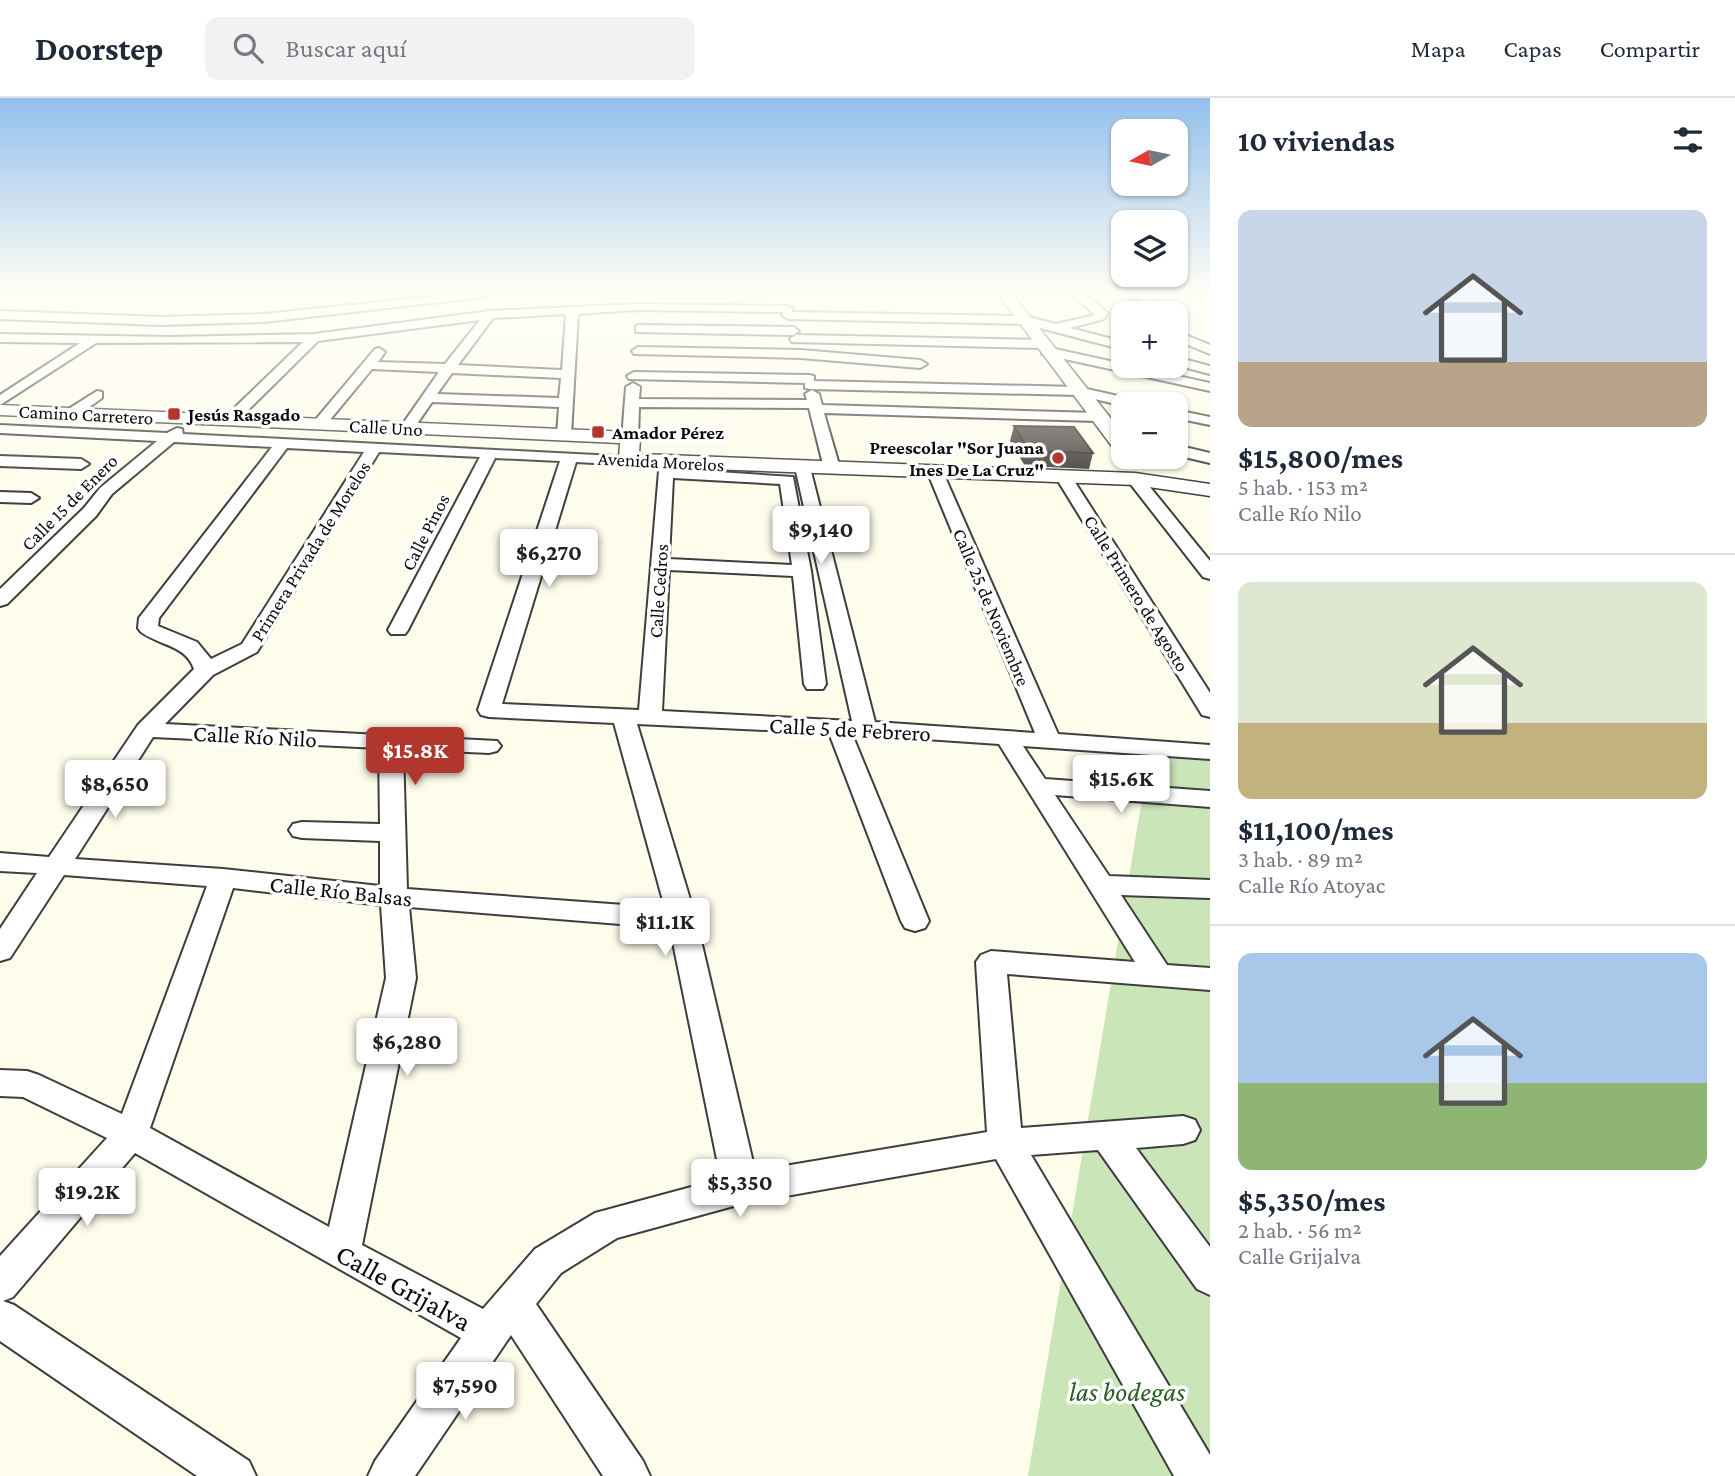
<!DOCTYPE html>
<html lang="es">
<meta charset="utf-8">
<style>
:root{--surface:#fff;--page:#f2f2f3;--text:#1f2937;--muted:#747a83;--line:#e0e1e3;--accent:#b1362e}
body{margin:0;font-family:"Crimson Pro",serif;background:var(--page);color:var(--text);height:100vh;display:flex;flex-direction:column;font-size:26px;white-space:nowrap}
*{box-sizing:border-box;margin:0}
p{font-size:23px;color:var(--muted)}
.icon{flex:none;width:38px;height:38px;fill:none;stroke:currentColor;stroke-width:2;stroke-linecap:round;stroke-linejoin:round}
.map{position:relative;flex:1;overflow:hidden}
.sheet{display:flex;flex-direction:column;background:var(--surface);width:525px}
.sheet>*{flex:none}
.needle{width:46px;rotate:261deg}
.controls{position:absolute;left:1111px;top:21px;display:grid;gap:14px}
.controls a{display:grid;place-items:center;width:77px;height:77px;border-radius:14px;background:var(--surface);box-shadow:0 2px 5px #0004;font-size:35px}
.price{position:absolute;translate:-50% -60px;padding:0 16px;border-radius:7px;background:#fff;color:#222;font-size:23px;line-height:46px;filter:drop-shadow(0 2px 4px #0008)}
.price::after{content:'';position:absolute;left:50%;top:42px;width:21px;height:16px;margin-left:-10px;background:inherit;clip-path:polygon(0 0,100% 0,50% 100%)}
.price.active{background:var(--accent);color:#fff}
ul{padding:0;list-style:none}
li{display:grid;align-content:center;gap:14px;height:371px;padding:0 28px}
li+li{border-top:2px solid var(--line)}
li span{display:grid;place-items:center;height:217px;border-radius:14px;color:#555}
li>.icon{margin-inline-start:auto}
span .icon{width:126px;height:126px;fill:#fffc;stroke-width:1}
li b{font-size:30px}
h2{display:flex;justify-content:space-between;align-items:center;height:84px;padding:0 28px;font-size:30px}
header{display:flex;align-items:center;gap:42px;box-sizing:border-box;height:98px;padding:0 35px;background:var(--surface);border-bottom:2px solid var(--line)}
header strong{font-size:33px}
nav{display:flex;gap:38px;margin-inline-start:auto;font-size:24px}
.search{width:490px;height:63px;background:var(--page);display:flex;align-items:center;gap:18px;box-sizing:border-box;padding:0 24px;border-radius:14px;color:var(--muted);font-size:26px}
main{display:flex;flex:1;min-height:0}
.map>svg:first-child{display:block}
</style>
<header>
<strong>Doorstep</strong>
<div class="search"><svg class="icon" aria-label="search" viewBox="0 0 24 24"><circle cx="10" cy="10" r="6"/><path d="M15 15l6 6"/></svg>Buscar aquí</div>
<nav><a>Mapa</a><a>Capas</a><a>Compartir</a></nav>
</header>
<main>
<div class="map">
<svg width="1210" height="1378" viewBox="0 0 1210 1378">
<rect width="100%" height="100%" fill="#fefceb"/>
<path fill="#cae5b8" d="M1151 648 1210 653V1378H1028Z"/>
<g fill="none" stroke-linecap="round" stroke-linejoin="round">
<path stroke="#4080c3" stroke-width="3.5" d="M1120 196 1131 200 1145 215"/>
<g stroke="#3e3e3e" stroke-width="4">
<g id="minor">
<path d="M457 196H491L485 199 264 224 161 227 0 221V213L161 219 264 216Z"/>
<path d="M1072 196H1085L1108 215 1104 221 1070 230 1124 244V252L1025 226 788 221 782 217 784 214 636 212 578 216 571 337 564 341 557 337 559 309 432 304 412 333H402L400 330 439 274 372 271 324 329H314L312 326 375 251 379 250 385 254 378 264 445 266 480 222 318 243 235 325 230 326 223 322 225 319 303 244 96 245 0 307V297L80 245 0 244V236L170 239 314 236 490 213 636 206 787 208 793 211 791 214 1025 218 1056 226 1095 217ZM566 216 562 272 458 267 493 220ZM452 275 561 280 559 300 437 296Z"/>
<path d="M1134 196H1146L1163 215H1151Z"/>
<path d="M640 227 793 229 799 233 793 237 636 234V228Z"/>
<path d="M1176 233 1210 247V256L1176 242Z"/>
<path d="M796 237 1042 242 1048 246 1042 250 792 244 790 241Z"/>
<path d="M638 249 801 252 920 262 927 266 920 270 801 260 634 256 632 253Z"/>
<path d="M1046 249 1210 285V293L1042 256V250Z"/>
<path d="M1176 259 1210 268V276L1176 267Z"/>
<path d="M634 274 809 277 814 278V283L1078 289 1140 303 1142 306 1124 308 1078 297 810 291 805 290V285L629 281 627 278Z"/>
<path d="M633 285 640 289 639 301 807 302 805 296 812 292 819 296 822 307 1097 315 1104 319 1097 323 824 315 840 370 832 375 824 370 809 310 639 309 638 340 635 343H625L622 340 626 289Z"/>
<path d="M97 293 102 294V300L77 318H67V312Z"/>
<path d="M1176 312 1210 319V327L1176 320Z"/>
<path d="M0 327 167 335 177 330 182 331 183 336 635 359 637 362 629 367 576 364 502 606 639 612 660 361H672L674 371 793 379 811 473 826 586 823 591H807L804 586 793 478 669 472 662 613 852 623 795 369 803 364 809 366 875 624 1035 635 927 373 929 370H941L1058 636 1210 647V661L1023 648 1045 681 1210 693V709L1055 697 1109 778 1210 782V800L1121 797 1167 867 1210 870V892L1007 876 1021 1030 1183 1018 1195 1022 1200 1032 1195 1042 1183 1046 1136 1050 1210 1149V1197L1197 1191 1098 1052 1031 1057 1210 1357V1378H1174L996 1061 741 1106 617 1140 561 1175 536 1206 643 1363 650 1378H603L511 1237 415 1378H368L375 1363 461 1240 135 1055 13 1199 3 1203 14 1207 249 1363 256 1378H197L0 1243V1158L107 1040 23 999 0 998V972L27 973 39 977 122 1016 207 788 64 777 10 860 0 863V831L37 775 0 773V755L49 759 138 627 194 571C186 547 160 548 141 534L138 530 139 520 272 349 174 344 112 396 96 418 7 506 0 508V491L84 410 100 390 157 343 0 335ZM287 350 364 354 242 546 211 561 197 544 158 528 159 520ZM379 354 480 359 388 532 391 536H405L408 532 495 360 560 363 478 612 481 617 489 619 614 625 665 810 407 791 403 651 489 655 497 653 501 648 497 643 165 626 213 577 257 554ZM673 380 780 386 792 467 669 461ZM637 626 829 635 901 823 905 830 915 833 925 830 929 823 852 636 999 646 1135 864 991 853 981 857 976 864 987 1034 755 1073 696 821ZM153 639 379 650 380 726 302 724 293 726 289 732 293 738 302 740 380 743V788L223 771 75 761ZM233 790 381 807 386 880 329 1129 150 1030ZM409 809 670 830 721 1081 595 1115 535 1151 483 1211 362 1147 416 880Z"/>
<path d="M1176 347 1210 355V365L1176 357Z"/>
<path d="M0 358 81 361 89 366 81 371 0 368Z"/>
<path d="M1063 373 1071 378 1210 595V619L1202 617 1199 612 1055 378Z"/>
<path d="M1135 376 1141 378 1210 463V481L1203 479 1129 384 1127 381 1129 378Z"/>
<path d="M0 394 31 395 39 400 31 405 0 404Z"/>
</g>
</g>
<g stroke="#3e3e3e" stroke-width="3">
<g id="tertiary">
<path d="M998 196H1012L1124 337V357L1117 355Z"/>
<path d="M0 307 630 334 640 340 639 356 1135 375 1210 386V398L1135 387 629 368 622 366 619 362 620 345 0 317Z"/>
</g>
</g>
<use href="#minor" fill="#fff" fill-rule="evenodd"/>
<use href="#tertiary" fill="#fff" fill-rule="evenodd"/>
</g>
<path fill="#47433f" d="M1014 328 1093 355 1089 371 1025 368 1010 343Z"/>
<path fill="#534e49" stroke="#3a3733" stroke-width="2" d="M1014 328 1074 329 1093 355 1029 353Z"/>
<linearGradient id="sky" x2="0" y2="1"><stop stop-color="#93c0ec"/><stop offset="0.5" stop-color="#fffef6"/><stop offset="1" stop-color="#fffef6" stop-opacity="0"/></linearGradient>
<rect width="1210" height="389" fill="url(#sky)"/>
<g fill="#b1362e" stroke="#fff" stroke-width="2.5">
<rect x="167" y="309" width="14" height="14" rx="3.5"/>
<rect x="591" y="327" width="14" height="14" rx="3.5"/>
<circle cx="1058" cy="360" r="7"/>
</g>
<g text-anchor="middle" stroke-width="7" stroke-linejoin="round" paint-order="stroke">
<g font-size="19" fill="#0b0b0b" stroke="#fff">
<text transform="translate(86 316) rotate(3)" y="7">Camino Carretero</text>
<text transform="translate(386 329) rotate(3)" y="7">Calle Uno</text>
<text transform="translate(661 363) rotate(3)" y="7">Avenida Morelos</text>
<text transform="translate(69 404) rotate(-45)" y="7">Calle 15 de Enero</text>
<text transform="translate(425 434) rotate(-63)" y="7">Calle Pinos</text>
<text transform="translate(310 453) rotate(-58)" y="7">Primera Privada de Morelos</text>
<text transform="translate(658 493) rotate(-86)" y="7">Calle Cedros</text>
<text transform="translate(1137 495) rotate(58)" y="7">Calle Primero de Agosto</text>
<text transform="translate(992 509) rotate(67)" y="7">Calle 25 de Noviembre</text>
</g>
<g font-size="19" font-weight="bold" fill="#0b0b0b" stroke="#fff" text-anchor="start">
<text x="188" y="323">Jesús Rasgado</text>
<text x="612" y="341">Amador Pérez</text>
<text x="1044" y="356" text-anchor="end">Preescolar "Sor Juana<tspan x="1044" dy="22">Ines De La Cruz"</tspan></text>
</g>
<g font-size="23" fill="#0b0b0b" stroke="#fff">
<text transform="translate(850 631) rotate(3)" y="8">Calle 5 de Febrero</text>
<text transform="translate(255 638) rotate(3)" y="8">Calle Río Nilo</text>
<text transform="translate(341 793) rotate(6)" y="8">Calle Río Balsas</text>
</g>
<g font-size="28" fill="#0b0b0b" stroke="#fff">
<text transform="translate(404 1189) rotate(29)" y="10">Calle Grijalva</text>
</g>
<g font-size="28" font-style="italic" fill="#275e21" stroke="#fff">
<text x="1127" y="1303">las bodegas</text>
</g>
</g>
</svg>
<div class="controls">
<a><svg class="needle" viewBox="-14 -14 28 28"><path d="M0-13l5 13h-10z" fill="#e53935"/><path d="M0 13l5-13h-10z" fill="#747a83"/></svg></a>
<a><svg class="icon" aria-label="layers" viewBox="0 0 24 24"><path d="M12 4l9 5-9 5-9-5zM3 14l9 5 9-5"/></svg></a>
<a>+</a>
<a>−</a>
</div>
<b class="price" style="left:821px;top:468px">$9,140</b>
<b class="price" style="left:549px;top:491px">$6,270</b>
<b class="price active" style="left:415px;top:689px">$15.8K</b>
<b class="price" style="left:1121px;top:717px">$15.6K</b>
<b class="price" style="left:115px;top:722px">$8,650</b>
<b class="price" style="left:665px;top:860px">$11.1K</b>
<b class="price" style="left:407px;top:980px">$6,280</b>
<b class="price" style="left:740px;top:1121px">$5,350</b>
<b class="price" style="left:87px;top:1130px">$19.2K</b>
<b class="price" style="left:465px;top:1324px">$7,590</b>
</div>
<section class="sheet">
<h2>10 viviendas<svg class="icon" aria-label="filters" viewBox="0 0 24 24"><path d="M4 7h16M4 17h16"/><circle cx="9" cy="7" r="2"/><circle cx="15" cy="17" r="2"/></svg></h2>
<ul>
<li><span style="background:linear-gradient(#c9d6e8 70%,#b9a48a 0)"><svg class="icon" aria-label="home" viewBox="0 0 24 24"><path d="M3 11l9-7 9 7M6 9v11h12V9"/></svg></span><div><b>$15,800/mes</b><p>5 hab. · 153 m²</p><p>Calle Río Nilo</p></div></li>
<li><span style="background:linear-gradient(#dfe7d0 65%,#c2b280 0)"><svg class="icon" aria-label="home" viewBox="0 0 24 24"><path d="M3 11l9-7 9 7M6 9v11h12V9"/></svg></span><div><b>$11,100/mes</b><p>3 hab. · 89 m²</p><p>Calle Río Atoyac</p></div></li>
<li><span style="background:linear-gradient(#a9c7e8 60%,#8fb573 0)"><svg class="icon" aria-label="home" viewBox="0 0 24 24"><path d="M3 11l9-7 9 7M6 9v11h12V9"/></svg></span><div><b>$5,350/mes</b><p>2 hab. · 56 m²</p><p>Calle Grijalva</p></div></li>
</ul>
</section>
</main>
